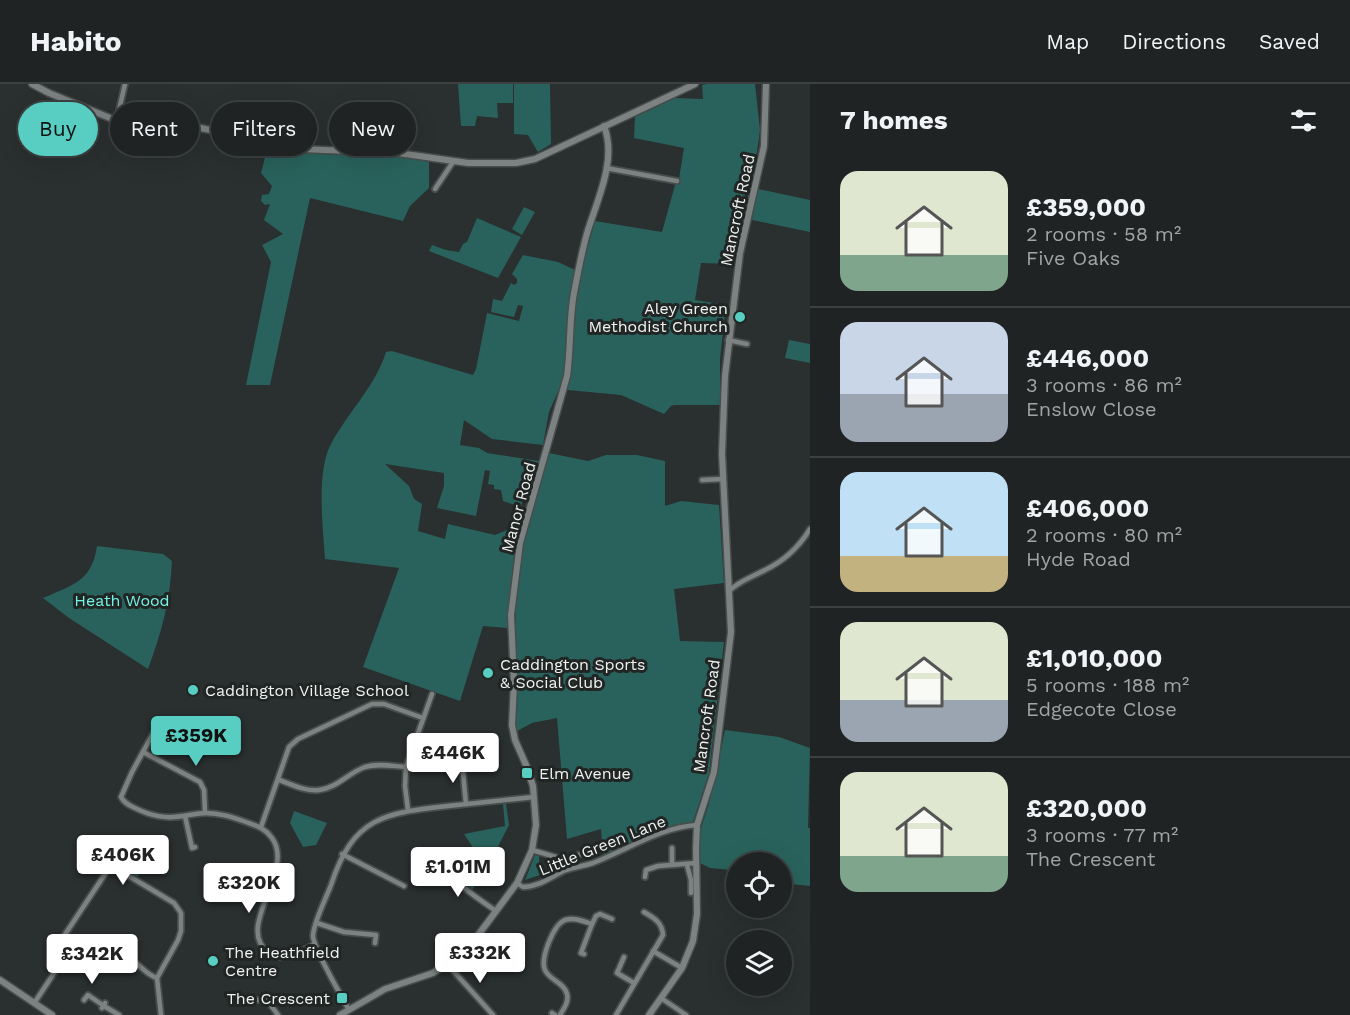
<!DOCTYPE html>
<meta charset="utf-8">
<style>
:root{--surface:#202323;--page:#2d2f30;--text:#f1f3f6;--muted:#a2a4a6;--line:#3d4041;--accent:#57cec1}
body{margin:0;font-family:"Work Sans",sans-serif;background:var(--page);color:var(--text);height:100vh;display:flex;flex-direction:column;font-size:22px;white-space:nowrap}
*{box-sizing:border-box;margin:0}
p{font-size:20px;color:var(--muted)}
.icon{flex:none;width:33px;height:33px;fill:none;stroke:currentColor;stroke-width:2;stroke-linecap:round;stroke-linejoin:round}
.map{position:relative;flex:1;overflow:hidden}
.side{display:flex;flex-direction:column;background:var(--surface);width:540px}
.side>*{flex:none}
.guide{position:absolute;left:18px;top:18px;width:570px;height:54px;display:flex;gap:12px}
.tools{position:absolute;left:726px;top:768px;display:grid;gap:12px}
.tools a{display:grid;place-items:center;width:66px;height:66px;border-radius:50%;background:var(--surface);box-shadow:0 6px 24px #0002,0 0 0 2px var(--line);font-size:30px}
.price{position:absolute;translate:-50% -51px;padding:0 14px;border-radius:6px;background:#fff;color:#222;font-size:20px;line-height:39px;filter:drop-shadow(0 2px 3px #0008)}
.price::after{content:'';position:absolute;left:50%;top:36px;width:18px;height:14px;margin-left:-9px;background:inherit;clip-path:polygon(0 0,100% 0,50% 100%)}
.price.on{background:var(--accent);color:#111}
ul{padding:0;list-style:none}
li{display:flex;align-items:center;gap:18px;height:150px;padding:0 30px}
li+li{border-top:2px solid var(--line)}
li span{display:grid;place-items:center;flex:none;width:168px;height:120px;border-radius:18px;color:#555}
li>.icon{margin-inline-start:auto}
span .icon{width:72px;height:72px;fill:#fffc;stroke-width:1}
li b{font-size:26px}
h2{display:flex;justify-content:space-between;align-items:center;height:72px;padding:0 30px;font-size:26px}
.pill{padding:0 21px;border-radius:27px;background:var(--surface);box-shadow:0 6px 24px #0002,0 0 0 2px var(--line);font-size:21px;line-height:54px}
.pill.on{background:var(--accent);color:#111}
header{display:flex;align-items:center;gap:36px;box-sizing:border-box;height:84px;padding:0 30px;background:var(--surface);border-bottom:2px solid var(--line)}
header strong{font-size:28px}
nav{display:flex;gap:33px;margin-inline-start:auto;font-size:21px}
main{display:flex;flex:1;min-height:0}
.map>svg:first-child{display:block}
</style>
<header>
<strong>Habito</strong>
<nav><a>Map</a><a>Directions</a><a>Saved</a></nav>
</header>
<main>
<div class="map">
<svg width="810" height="931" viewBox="0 0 810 931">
<rect width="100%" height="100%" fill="#2a2f2f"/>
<g fill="#29625c">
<path d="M458 0H513V19H497L498 34 477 32 475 42H461Z"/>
<path d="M514 0H550L551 60 538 68 528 51 514 50Z"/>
<path d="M707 0H755L760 46 757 68 743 118 733 180 701 179 695 216 726 221 720 275V321H674L671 322 664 330 621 311 568 306 566 304 572 277 575 221 583 180 595 137 662 148 675 101H678L684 64 634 54 635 33 675 14 703 15 702 1Z"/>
<path d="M268 62 318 70 405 72 429 78V104L410 122 403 137 310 114 270 301H246L271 178 262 161 283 150 264 136 270 120 265 121 261 117 262 111 269 110 272 102 261 89Z"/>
<path d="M758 105 810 116V148L752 136Z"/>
<path d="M524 123 535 128 522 151 512 145Z"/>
<path d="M477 134 521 153 498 194 429 167 432 161 446 166 459 168 463 160 467 158Z"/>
<path d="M523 171 558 178 575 186 567 234 565 285 563 296 549 328 543 361 492 355 464 336 460 361 479 364 487 369 539 377 537 385 529 392 521 423 503 417 501 406 494 405V401L488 400 490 387 485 386 476 432 437 424 444 402V389L385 380 409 402 414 415 422 420 418 447 445 455 448 440 495 451 507 446 518 452 515 461 507 544 483 542 460 617 363 583 399 484 325 475C323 444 316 387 331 360 348 328 375 303 386 268L392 267 473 291 476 285 487 229 519 237 523 222 518 221 514 233 491 228 493 215 502 217 511 199 514 201 517 199V195L512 190Z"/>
<path d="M789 256 810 260V279L785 274Z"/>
<path d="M549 369 588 377 606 371H637L665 377V422L681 417 719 421 724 499 674 505 680 557 724 558 709 689 693 738 648 753 603 773 601 745 567 755 557 634 532 639 517 647C513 632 517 608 517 592 516 553 513 514 520 476 526 440 539 404 549 369Z"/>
<path d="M97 462 163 470 172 477C170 517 162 547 148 585L69 534 43 514C73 501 92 497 97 462Z"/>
<path d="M725 646 779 653 810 664 808 744H810V802L782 799V778H736V793L733 792 732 786 710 784 700 779C693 757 705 736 710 715 716 693 720 669 725 646Z"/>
<path d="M503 720H506L509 741 486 786 472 806 462 798 481 776 464 750 505 742Z"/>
<path d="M294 727 327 739 316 761 303 763 290 739Z"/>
<path d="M535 771 539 772 540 791 525 796Z"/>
<path d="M128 772 140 780 141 788 137 793 131 789Z"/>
</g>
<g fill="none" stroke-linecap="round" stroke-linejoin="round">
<g stroke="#484d4c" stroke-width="8">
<g id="street">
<path d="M117 35 125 0"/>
<path d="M606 84 677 97"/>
<path d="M435 105 453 78"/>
<path d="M728 256 747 260"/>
<path d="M702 396 723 395"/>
<path d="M729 507C739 497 752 493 765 486 784 477 799 463 810 445"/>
<path d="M155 646 132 688 121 713C124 719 129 721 135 724 151 732 165 735 183 732 191 731 198 729 206 729 220 729 232 733 246 738 257 742 265 744 272 754 296 787 233 844 269 869 285 880 301 867 315 860"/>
<path d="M143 668 200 698 204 706 205 729"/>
<path d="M462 678 466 720"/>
<path d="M279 696C291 700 306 708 319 706 337 704 348 689 365 683 378 679 392 682 406 683"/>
<path d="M408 726 405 702 406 683 432 610"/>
<path d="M185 732 192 764 195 763"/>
<path d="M261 743 289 663 298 655 372 620H384L423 634"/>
<path d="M532 766 566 776 591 766"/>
<path d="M342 770 404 802"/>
<path d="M443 779C456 801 476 813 496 827"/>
<path d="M672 781V764"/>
<path d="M687 781 691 796V809"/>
<path d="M271 783 280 787"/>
<path d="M109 784 114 775 120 772 125 777 128 791"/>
<path d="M645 793 646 786 658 782 696 779"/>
<path d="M517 799 523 803C539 803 552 792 566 786 575 783 584 782 593 779 627 766 661 743 697 741"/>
<path d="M317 839 344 848 376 851 375 859"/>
<path d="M592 840 596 832 600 830 612 835"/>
<path d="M653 867 682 884"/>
<circle cx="125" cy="873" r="5.5"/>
<path d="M624 873 617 889 634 899"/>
<path d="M130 875C141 881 145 890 157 894"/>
<path d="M448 881 493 931"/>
<path d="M661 914 686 931"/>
<path d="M84 916 88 911 104 922 105 919"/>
<path d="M239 916H267L278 931"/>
<path d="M35 918 58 883 62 855 109 784 114 783 174 819 181 829V847L178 856 157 894 161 931"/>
<path d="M102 924 104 922 119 931"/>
<path d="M349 926C342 913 313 864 313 852 313 840 326 814 331 801 353 733 384 729 448 722 477 719 506 716 534 713"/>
<path d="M552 929 555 931"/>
<path d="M560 931C564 924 569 918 567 910 564 898 549 896 545 886 540 875 553 841 565 836 574 833 583 837 592 840L581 869 584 870"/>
<path d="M616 931 663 851C662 838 654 834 644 828"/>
</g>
</g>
<g stroke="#484d4c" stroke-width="9">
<g id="secondary">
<path d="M32 0 49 9 110 34 177 39 300 65 398 69 468 79H516L535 75 695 0"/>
<path d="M0 896 52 931"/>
<path d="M340 931 385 905 433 889 459 872 473 858 517 799 532 766 536 741 533 702 526 681 515 656 512 641 514 599 511 531 520 459 567 292C571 264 569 236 574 209 578 188 582 166 588 146 598 114 617 75 604 42"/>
<path d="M649 931 682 884 693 857 697 830 696 765 697 741 714 688 731 548 722 370 725 292 740 169 764 62 766 0"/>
</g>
</g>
<use href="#street" stroke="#7c8281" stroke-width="4.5"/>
<use href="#secondary" stroke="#7c8281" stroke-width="6"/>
</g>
<g fill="#57cec1" stroke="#212625" stroke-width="2">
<circle cx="740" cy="233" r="6"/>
<circle cx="488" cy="589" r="6"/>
<circle cx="193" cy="606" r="6"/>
<rect x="521" y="683" width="12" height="12" rx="3"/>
<circle cx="213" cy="877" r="6"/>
<rect x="336" y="908" width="12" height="12" rx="3"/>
</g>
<g text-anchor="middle" stroke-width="6" stroke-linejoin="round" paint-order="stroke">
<g font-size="16" fill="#f0f3f2" stroke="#212625">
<text transform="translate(737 126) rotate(-78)" y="6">Mancroft Road</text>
<text transform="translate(518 423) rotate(-75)" y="6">Manor Road</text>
<text transform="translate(706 632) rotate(-82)" y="6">Mancroft Road</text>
<text transform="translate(602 761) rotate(-22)" y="6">Little Green Lane</text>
</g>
<g font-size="16" fill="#f0f3f2" stroke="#212625" text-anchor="start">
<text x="728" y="230" text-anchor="end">Aley Green<tspan x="728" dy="18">Methodist Church</tspan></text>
<text x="500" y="586">Caddington Sports<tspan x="500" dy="18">&amp; Social Club</tspan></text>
<text x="205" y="612">Caddington Village School</text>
<text x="539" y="695">Elm Avenue</text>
<text x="225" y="874">The Heathfield<tspan x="225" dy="18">Centre</tspan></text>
<text x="330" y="920" text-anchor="end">The Crescent</text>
</g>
<g font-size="16" fill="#74f4e6" stroke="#212625">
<text x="122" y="522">Heath Wood</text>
</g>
</g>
</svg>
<div class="tools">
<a><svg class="icon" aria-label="locate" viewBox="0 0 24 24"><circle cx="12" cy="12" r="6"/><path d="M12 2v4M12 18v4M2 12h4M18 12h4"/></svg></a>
<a><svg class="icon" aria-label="layers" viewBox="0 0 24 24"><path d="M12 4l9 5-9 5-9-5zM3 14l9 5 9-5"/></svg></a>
</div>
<b class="price on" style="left:196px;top:683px">£359K</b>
<b class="price" style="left:453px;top:700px">£446K</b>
<b class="price" style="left:123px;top:802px">£406K</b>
<b class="price" style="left:458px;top:814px">£1.01M</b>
<b class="price" style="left:249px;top:830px">£320K</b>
<b class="price" style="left:480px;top:900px">£332K</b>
<b class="price" style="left:92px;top:901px">£342K</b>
<div class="guide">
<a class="pill on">Buy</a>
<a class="pill">Rent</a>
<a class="pill">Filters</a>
<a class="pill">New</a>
</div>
</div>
<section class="side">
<h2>7 homes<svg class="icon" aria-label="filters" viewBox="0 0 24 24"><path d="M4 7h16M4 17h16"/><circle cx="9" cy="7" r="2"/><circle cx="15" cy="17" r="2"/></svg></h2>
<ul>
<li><span style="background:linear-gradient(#dfe7d0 70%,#7fa58c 0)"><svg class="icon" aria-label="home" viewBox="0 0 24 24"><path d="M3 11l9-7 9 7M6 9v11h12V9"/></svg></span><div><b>£359,000</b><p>2 rooms · 58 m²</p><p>Five Oaks</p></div></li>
<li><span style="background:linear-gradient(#c9d6e8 60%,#9aa5b1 0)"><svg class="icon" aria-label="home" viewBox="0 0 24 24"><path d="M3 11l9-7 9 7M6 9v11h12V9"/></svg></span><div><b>£446,000</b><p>3 rooms · 86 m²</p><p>Enslow Close</p></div></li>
<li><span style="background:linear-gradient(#bfe0f5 70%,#c2b280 0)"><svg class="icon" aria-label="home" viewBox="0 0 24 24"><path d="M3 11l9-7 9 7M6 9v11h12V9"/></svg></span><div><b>£406,000</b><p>2 rooms · 80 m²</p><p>Hyde Road</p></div></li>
<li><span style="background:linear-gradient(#dfe7d0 65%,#9aa5b1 0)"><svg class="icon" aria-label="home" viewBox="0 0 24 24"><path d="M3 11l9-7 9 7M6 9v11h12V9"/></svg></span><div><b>£1,010,000</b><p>5 rooms · 188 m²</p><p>Edgecote Close</p></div></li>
<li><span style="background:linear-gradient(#dfe7d0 70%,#7fa58c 0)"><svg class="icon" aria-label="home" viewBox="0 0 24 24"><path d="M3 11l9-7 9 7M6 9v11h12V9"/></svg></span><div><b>£320,000</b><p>3 rooms · 77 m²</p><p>The Crescent</p></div></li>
</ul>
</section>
</main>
